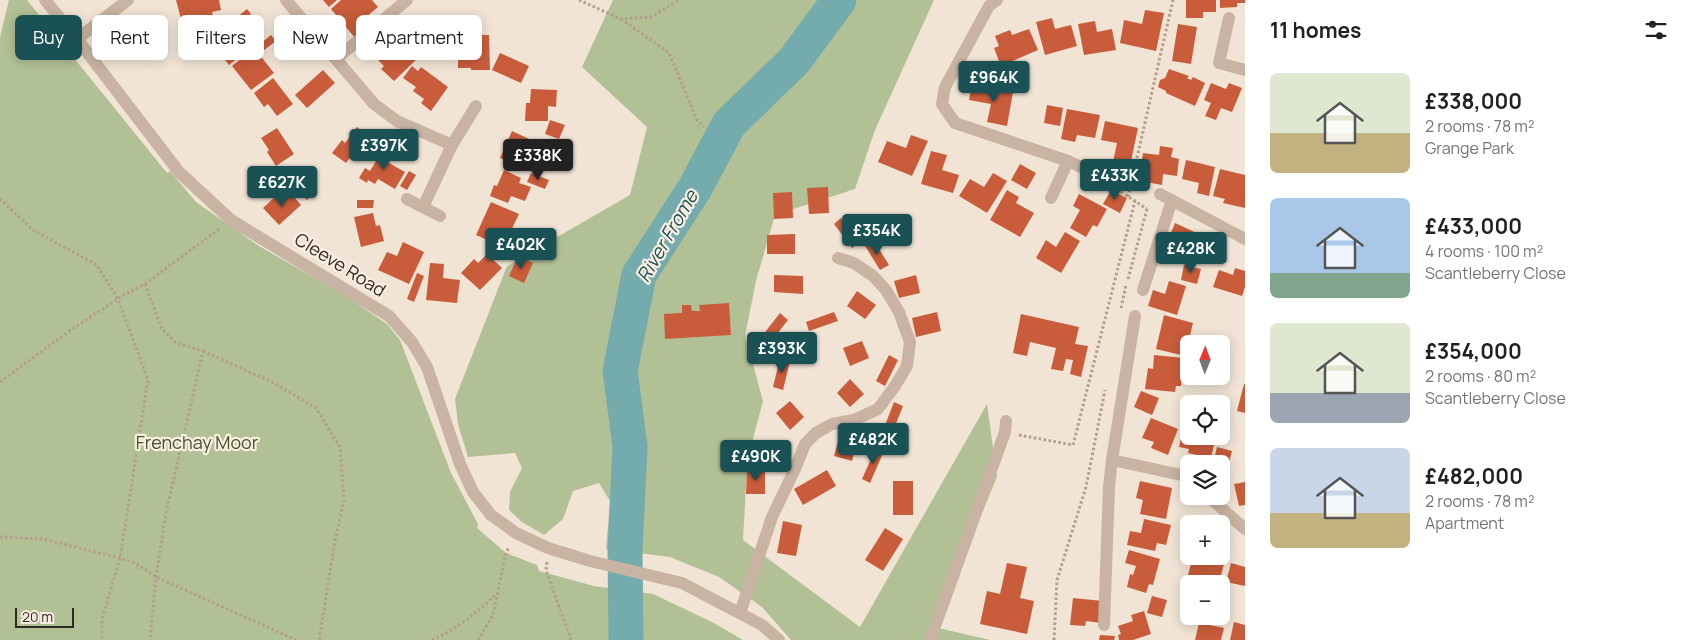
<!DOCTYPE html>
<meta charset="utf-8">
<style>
:root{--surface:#fff;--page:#f6f6f6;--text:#202124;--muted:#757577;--accent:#1a5155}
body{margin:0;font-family:Manrope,sans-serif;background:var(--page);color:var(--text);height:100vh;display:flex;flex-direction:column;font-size:19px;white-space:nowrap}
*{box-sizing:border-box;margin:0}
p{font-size:16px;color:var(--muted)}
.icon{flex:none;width:28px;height:28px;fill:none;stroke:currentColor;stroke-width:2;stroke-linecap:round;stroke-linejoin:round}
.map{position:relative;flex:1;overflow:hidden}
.drawer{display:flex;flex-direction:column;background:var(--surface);width:450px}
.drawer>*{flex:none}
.top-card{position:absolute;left:15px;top:15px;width:475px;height:45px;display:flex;gap:10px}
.needle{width:32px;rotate:1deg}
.buttons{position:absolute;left:1180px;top:335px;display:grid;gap:10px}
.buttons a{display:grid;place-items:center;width:50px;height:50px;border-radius:8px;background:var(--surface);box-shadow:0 2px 12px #0003;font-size:25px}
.scale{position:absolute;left:15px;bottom:12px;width:59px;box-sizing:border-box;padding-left:5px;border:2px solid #332924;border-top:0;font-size:14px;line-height:18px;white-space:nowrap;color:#332924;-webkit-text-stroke:4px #f9eee1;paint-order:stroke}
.price{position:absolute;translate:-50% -42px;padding:0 11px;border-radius:5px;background:var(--accent);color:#fff;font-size:16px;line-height:32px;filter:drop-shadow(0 1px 2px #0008)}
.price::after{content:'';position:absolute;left:50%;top:30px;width:15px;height:11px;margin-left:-8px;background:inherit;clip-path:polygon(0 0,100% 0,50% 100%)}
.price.selected{background:#222;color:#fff}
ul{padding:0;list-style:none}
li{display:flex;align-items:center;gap:15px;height:125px;padding:0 25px}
li span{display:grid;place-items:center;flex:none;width:140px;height:100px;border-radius:8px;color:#555}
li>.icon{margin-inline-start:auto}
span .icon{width:60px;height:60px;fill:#fffc;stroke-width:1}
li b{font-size:21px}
h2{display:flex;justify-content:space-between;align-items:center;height:60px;padding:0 25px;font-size:21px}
.tag{padding:0 18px;border-radius:8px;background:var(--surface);box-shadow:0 2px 12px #0003;font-size:18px;line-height:45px}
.tag.selected{background:var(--accent);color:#fff}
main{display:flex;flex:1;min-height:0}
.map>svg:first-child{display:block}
</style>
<main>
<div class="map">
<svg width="1245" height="640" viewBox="0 0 1245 640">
<rect width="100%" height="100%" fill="#f1e4d5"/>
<g fill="#b2c096">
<path d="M9 0H27L167 173 170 171 196 202 259 246 341 293 387 324 400 340 451 473 478 524 477 528 506 553 537 565 539 571 594 586 653 594 714 623 743 640H0V37Z"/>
<path d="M613 0H934L875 130 855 189 775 215 756 281 745 336 763 401 750 450 746 485 743 540 860 627 987 404 997 477 934 627 990 640H791L762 607 719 577 670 557 606 549 610 501 599 483 573 491 563 519 544 535 522 522 509 510 510 492 522 468 515 453 468 457 458 424 455 399 507 266 630 195 647 127 582 67Z"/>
</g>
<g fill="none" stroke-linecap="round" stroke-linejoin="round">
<path stroke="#74acae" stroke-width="35" d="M626 640 625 551 630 446 620 371 639 275 695 188 729 124 794 61 839 0"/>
</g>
<g fill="#c95d3b">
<path d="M176 0H219L221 10 212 12 214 18 197 22 196 16 181 19Z"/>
<path d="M323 0H337L329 7Z"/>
<path d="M341 0H372L378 7 365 18 371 25 355 38 331 9Z"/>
<path d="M1186 0H1216V12H1203V18H1186Z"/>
<path d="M1220 0H1245V3H1237V7L1220 8Z"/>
<path d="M247 9 251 14 240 24 250 36 243 42 249 49 229 65 209 40Z"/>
<path d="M1145 10 1164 13 1156 51 1120 43 1124 20 1142 24Z"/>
<path d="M1052 18 1055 29 1071 25 1077 46 1045 55 1036 22Z"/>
<path d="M1095 21 1097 32 1112 29 1116 50 1084 55 1078 24Z"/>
<path d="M1178 24 1197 27 1191 64 1172 61Z"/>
<path d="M1029 29 1038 50 1001 66 994 48 999 46 995 36 1010 30 1012 35Z"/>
<path d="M154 32 159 42 151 46 146 37Z"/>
<path d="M271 35 276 41 259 54 274 73 251 90 232 66Z"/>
<path d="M385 35 390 40 395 35 418 58 394 81 381 69 384 66 374 56 381 49 375 44Z"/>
<path d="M451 35H489L490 70H471V68H458V59H440V43H451Z"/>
<path d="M500 53 529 66 521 83 492 70Z"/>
<path d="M412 66 418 71 421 67 448 87 431 111 421 103 424 99 413 91 416 87 403 78Z"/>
<path d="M993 68 1013 71 1010 87 990 84Z"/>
<path d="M1169 69 1189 76 1187 78 1191 80 1193 77 1205 83 1195 106 1166 93V91L1158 87 1160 80 1165 78Z"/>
<path d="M323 70 335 83 307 108 295 95Z"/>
<path d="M273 78 293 104 277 116 268 104 264 107 254 93Z"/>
<path d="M1211 83 1226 89 1229 83 1242 88 1232 112 1221 108 1216 120 1205 116 1211 103 1204 100Z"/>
<path d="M972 84 1013 92 1007 126 987 122 991 104 969 100Z"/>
<path d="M531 89 557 90 556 107 548 106V121H525L526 103H530Z"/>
<path d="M1047 105 1063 108 1060 126 1044 123Z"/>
<path d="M1067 109 1100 115 1095 138 1077 135 1075 142 1061 139Z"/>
<path d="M550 120 565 125 559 139 545 134Z"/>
<path d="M1105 121 1138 128 1130 166 1113 162 1117 143 1101 140Z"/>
<path d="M357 127 378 144 366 160 355 151 346 163 332 153 342 140 345 143Z"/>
<path d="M277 128 294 154 276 166 267 152 269 150 261 138Z"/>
<path d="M512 131 538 143 532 155 525 152 518 166 500 158Z"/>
<path d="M911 135 928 141 912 176 878 162 887 141 906 148Z"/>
<path d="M1160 146 1173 148 1171 157 1179 159 1177 176 1163 174 1162 185 1146 182 1147 174 1140 173 1143 153 1159 155Z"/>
<path d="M384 148 395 154 389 163 405 172 395 189 378 179 375 184 368 180 367 183 359 178 365 168 370 171Z"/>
<path d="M931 151 947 155 942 170 959 175 953 193 921 184Z"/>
<path d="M1186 160 1215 167 1209 196 1197 193 1199 183 1182 179Z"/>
<path d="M1020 164 1036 173 1027 189 1011 180Z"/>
<path d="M1220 169 1245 175V208L1223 203 1225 199 1213 196Z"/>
<path d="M504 170 521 178 519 183 531 187 525 201 511 196 508 203 490 196 494 185 497 186Z"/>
<path d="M409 171 416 175 407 190 400 186Z"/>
<path d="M531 173 549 180 545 189 527 182Z"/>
<path d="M993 173 1007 181 987 213 959 196 970 179 984 187Z"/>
<path d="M302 182 313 194 307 200 296 188Z"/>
<path d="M828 187 829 213 809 214 807 188Z"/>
<path d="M1007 190 1019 197 1016 203 1034 213 1020 237 990 220Z"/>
<path d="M1111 190 1127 198 1120 213 1103 204Z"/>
<path d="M289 191 301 205 279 225 263 208 276 196 279 200Z"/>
<path d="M792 192 793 218 774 219 773 193Z"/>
<path d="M1079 194 1107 209 1097 227 1093 225 1086 237 1070 228 1080 210 1073 206Z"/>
<path d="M357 200H374L373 208H357Z"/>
<path d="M491 202 519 214 503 247 476 235Z"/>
<path d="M373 213 376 226 380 225 384 241 361 247 354 217Z"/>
<path d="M841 218 859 243 852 248 834 224Z"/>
<path d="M1175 223 1199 234 1188 261 1169 254 1174 242 1168 240Z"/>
<path d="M1065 232 1080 241 1061 273 1036 258 1046 240 1056 247Z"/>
<path d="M795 234V254H767V235Z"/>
<path d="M874 241 889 265 880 270 865 246Z"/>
<path d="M403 242 424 252 409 284 378 270 387 252 397 256Z"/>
<path d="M487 254 502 268 480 290 461 273 474 259 478 263Z"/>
<path d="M518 256 533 263 524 283 509 276Z"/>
<path d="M430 263 444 264 443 278 460 280 457 303 426 300Z"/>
<path d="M1184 265 1201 269 1197 284 1181 280Z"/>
<path d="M1235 268 1245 271V287L1242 296 1213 287 1219 270 1233 275Z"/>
<path d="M417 273 424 276 414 302 407 299Z"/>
<path d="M774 275 803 276V294L774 292Z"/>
<path d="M916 275 920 293 899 298 894 281Z"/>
<path d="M1169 281 1186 286 1177 315 1148 306 1153 290 1165 294Z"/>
<path d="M857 291 876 305 865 319 847 306Z"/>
<path d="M729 303 731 335 665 339 664 314 682 313V305H691L692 311H700L699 305Z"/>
<path d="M834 312 838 321 809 331 806 322Z"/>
<path d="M937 312 941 331 916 337 912 318Z"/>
<path d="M780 313 788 320 770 343 762 336Z"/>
<path d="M1021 314 1079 327 1075 344 1088 346 1081 377 1070 374 1073 360 1066 359 1063 371 1051 369 1056 348 1030 342 1027 356 1013 353Z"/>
<path d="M1164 315 1193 323 1185 356 1156 349Z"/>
<path d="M862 341 869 358 850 366 843 348Z"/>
<path d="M889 355 898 360 885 386 876 381Z"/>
<path d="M1154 355 1184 358 1181 386H1176L1175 392 1145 389 1148 368 1153 369Z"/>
<path d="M780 358 790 361 783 390 773 387Z"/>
<path d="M850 379 864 394 850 407 837 393Z"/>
<path d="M1244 384H1245V413L1237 411Z"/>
<path d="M1141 391 1159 398 1152 415 1134 407Z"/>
<path d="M790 401 804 417 790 430 776 413Z"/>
<path d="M894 402 903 406 891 436 882 433Z"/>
<path d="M1186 416 1189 417V436H1216L1211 458 1188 453 1189 449 1179 447Z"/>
<path d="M1151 418 1178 429 1168 455 1151 448 1154 442 1142 438Z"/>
<path d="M840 434 858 438 852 461 834 456Z"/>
<path d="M1217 447 1232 451 1228 467 1221 465V464L1213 463Z"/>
<path d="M876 448 884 451 870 483 862 479Z"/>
<path d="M747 470 765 471V494H746Z"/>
<path d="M827 470 836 486 803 505 794 489Z"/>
<rect x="893" y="481" width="20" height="34"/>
<path d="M1140 481 1172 488 1166 519 1140 514 1143 500 1136 498Z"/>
<path d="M1245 482V505L1239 506 1234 484Z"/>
<path d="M1144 519 1171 525 1166 545 1157 543 1155 551 1127 545 1130 531 1141 533Z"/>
<path d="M783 521 802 525 796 556 777 553Z"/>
<path d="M885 528 903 539 883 571 865 560Z"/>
<path d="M1129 550 1160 559 1153 585 1149 584 1146 593 1127 587 1130 574 1133 575 1136 566 1125 563Z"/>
<path d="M1193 556H1208L1207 560 1224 564 1219 583 1188 575Z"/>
<path d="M1007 563 1027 567 1020 598 1034 601 1027 634 980 624 987 591 1000 594Z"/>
<path d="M1231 563 1245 567V586L1226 582Z"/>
<path d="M1152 596 1167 600 1162 617 1147 613Z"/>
<path d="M1073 598 1103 601 1101 623 1086 621 1085 626 1070 625Z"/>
<path d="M1144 611 1151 634 1133 640H1119L1118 635 1121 634 1118 626 1133 621 1131 615Z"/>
<path d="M1234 622 1245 625V640H1230Z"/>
<path d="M1199 623 1224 628 1221 640H1195Z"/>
<path d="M1100 635 1115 636 1114 640H1099Z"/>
</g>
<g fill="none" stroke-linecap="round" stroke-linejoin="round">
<g stroke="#b49d8c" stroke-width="3" stroke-dasharray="2.5 2.5" stroke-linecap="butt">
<path d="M579 0 621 19 651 17 679 0"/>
<path d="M621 19 669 53 697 120 704 127"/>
<path d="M1100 178 1147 209"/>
<path d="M1128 197 1173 0"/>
<path d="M0 199 33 230 97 265 118 299 148 380 120 558 102 619V640"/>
<path d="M1128 279 1147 209"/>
<path d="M145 284 162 329 176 343 203 351 166 513 156 577 150 640"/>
<path d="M1121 308 1126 285"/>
<path d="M203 351 274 383 316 408 340 447 344 500 335 541 319 640"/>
<path d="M0 382 72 329 124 295 145 284 219 229"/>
<path d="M1019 435 1073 445 1135 201"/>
<path d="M0 537 43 539 120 558 135 563 156 577 296 640"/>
<path d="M547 562 546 570 571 640"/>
<path d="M432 640C457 629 477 613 496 594"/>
<path d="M478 640 493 615 506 553 509 547"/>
<path d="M1054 640 1057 580 1086 487 1105 390"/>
</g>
<g stroke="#c9b3a2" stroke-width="12">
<path d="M45 0 77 39 179 172 231 220 389 316 412 342 427 367 460 464 473 492 491 515 516 533 548 548 590 561 682 583 762 625 779 640"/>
<path d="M286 0 374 104 397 121 452 145"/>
<path d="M997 0 989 6 945 87 942 104 955 123 1068 161 1088 170"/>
<path d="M1229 18 1219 63 1245 70"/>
<path d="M77 39 128 0"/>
<path d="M336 59 407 0"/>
<path d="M1160 194 1245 239"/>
<path d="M1051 198 1068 161"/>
<path d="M407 199 440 216"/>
<path d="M423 207 452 145 476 106"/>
<path d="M1143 290 1172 200"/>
<path d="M1112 460 1135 316"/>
<path d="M1208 496 1245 529"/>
<path d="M740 613 772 517 795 469 805 444 816 433 832 424 854 420 878 409 895 386 907 366 910 342 899 312 886 290 873 276 854 263 838 258"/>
<path d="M1104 625 1109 487 1112 460 1186 476 1189 479"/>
<path d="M930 640 1005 432 1006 421"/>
</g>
</g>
<g text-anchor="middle" stroke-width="4.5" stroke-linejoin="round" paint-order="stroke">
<g font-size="18" fill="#332924" stroke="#f9eee1">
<text transform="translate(340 265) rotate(32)" y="6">Cleeve Road</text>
</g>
<g font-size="18" fill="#435228" stroke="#f9eee1">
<text x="197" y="449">Frenchay Moor</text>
</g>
<g font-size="19" font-style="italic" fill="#1a5155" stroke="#f9eee1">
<text transform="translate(667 236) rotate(-60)" y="7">River Frome</text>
</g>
</g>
</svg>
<div class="buttons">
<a><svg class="needle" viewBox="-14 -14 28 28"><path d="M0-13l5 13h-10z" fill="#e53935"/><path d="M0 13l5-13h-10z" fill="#757577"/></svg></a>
<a><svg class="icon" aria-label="locate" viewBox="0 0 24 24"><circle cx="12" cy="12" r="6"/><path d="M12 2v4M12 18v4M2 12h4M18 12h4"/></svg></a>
<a><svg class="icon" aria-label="layers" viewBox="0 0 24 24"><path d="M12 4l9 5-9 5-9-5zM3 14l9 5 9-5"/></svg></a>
<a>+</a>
<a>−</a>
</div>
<div class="scale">20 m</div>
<b class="price" style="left:994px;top:103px">£964K</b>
<b class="price" style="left:384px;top:171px">£397K</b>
<b class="price selected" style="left:538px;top:181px">£338K</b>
<b class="price" style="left:1115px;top:201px">£433K</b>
<b class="price" style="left:282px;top:208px">£627K</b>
<b class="price" style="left:877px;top:256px">£354K</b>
<b class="price" style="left:521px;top:270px">£402K</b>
<b class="price" style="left:1191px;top:274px">£428K</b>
<b class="price" style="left:782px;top:374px">£393K</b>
<b class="price" style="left:873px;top:465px">£482K</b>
<b class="price" style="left:756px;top:482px">£490K</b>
<div class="top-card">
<a class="tag selected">Buy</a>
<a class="tag">Rent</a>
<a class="tag">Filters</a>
<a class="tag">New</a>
<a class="tag">Apartment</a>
</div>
</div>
<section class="drawer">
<h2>11 homes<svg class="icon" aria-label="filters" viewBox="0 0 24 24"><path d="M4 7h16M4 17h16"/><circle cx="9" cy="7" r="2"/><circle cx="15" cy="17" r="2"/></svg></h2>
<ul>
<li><span style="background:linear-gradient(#dfe7d0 60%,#c2b280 0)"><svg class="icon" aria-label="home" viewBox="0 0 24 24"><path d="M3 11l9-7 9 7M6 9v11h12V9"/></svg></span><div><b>£338,000</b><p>2 rooms · 78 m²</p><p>Grange Park</p></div></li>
<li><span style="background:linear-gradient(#a9c7e8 75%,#7fa58c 0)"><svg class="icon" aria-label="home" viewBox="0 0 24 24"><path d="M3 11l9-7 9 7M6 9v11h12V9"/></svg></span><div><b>£433,000</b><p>4 rooms · 100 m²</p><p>Scantleberry Close</p></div></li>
<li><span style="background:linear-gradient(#dfe7d0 70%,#9aa5b1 0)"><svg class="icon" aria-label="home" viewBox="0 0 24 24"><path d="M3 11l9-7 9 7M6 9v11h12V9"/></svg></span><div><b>£354,000</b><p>2 rooms · 80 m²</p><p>Scantleberry Close</p></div></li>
<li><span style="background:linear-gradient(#c9d6e8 65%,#c2b280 0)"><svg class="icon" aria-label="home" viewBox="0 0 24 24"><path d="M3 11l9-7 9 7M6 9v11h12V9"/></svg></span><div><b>£482,000</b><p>2 rooms · 78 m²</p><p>Apartment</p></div></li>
</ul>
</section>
</main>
